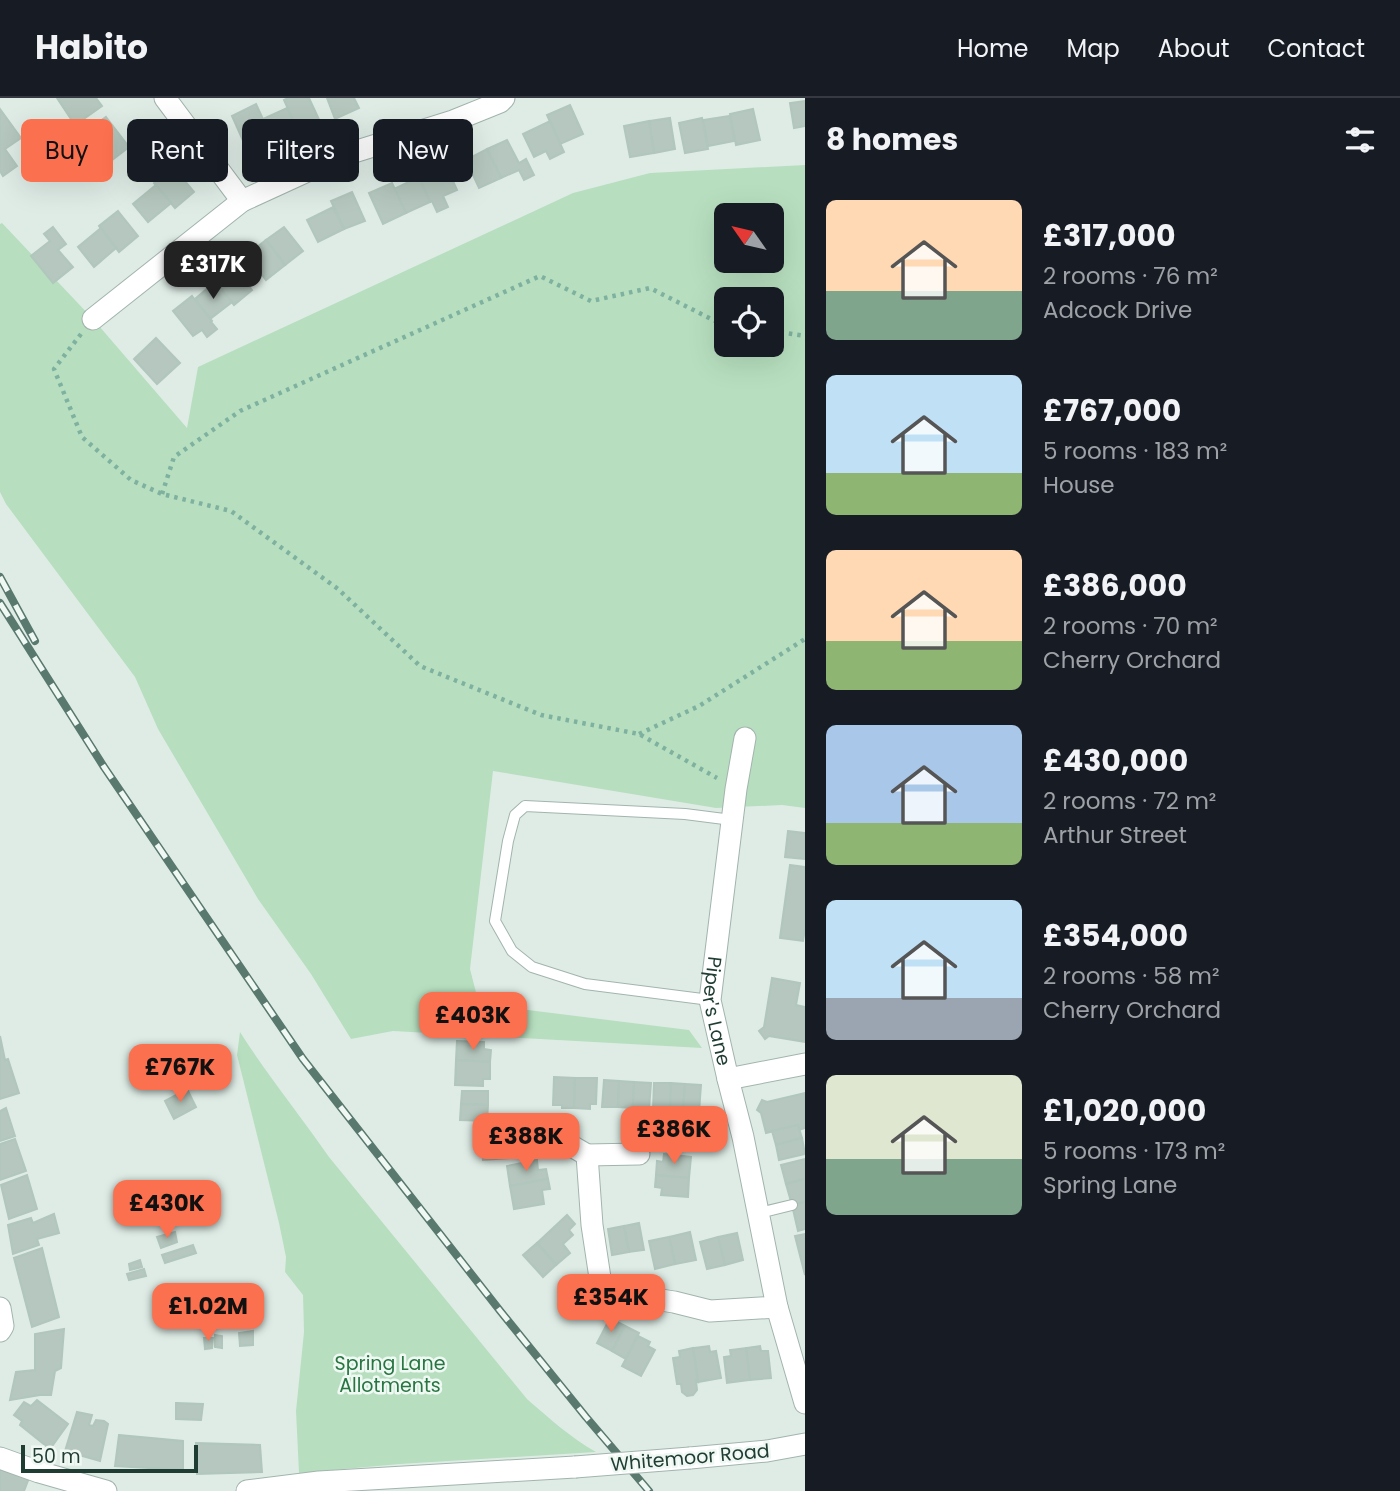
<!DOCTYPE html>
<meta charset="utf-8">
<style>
:root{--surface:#171b24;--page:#242831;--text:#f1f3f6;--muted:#9ea1a6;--line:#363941;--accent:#fb704e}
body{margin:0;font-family:Poppins,sans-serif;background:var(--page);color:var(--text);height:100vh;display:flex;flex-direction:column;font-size:26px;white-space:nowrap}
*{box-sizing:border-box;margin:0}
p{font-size:23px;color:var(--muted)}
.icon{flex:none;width:38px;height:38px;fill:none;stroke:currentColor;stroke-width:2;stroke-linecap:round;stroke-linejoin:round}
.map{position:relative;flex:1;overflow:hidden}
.sheet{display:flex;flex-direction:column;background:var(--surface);width:595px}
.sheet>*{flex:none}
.hud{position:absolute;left:21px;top:21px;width:665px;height:63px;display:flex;gap:14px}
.needle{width:46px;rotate:304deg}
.fabs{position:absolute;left:714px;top:105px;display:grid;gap:14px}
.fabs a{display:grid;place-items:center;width:70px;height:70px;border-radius:10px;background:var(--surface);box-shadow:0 7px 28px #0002;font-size:35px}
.scale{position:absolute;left:21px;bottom:18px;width:177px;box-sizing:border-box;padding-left:7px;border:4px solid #1f3d33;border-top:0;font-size:19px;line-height:24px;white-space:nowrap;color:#1f3d33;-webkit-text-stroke:5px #f0f8f4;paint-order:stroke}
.price{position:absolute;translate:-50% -60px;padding:0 16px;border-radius:14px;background:var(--accent);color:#111;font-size:23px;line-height:46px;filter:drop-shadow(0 2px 4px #0008)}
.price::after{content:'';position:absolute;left:50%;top:42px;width:21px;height:16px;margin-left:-10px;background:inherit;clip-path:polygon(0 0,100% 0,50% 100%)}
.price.selected{background:#222;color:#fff}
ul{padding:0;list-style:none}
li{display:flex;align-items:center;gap:21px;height:175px;padding:0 21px}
li span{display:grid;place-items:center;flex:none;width:196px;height:140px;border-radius:10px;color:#555}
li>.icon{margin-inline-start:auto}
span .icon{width:84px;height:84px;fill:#fffc;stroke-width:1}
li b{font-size:30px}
h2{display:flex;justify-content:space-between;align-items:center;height:84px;padding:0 21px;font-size:30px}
.tag{padding:0 24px;border-radius:10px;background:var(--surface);box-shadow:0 7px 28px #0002;font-size:24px;line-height:63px}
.tag.selected{background:var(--accent);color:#111}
header{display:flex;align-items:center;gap:42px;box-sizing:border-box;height:98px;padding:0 35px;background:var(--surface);border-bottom:2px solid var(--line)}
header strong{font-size:33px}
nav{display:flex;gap:38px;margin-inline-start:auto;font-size:24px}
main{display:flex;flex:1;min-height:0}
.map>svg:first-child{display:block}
</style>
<header>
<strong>Habito</strong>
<nav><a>Home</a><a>Map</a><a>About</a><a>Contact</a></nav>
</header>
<main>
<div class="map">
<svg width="805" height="1393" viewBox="0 0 805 1393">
<rect width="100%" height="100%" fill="#dfece6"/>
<g fill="#b7dfbf" fill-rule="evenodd">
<path d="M805 67V710L782 707 716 710 493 673 470 871 479 906 689 932 702 950 393 933 351 941 311 876 258 801 158 631 135 579 6 406 0 394V126L2 125 93 221 187 330 198 269 573 95 650 75ZM726 117H772V163H726ZM726 201H772V247H726Z"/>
<path d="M240 934C268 978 300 1017 329 1059L527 1301C549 1320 571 1340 596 1354L400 1366 299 1375 296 1313 304 1234 303 1197 285 1174 286 1159 279 1125 237 957Z"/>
</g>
<g fill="#b5c7be" stroke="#b1c6bc" stroke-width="2">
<path d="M57 0H96L102 8 75 27Z"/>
<path d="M288 0H309L322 28 300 38 284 2Z"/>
<path d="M327 0H354L359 10 335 21Z"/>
<path d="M805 3V28L794 30 790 5Z"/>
<path d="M256 6 273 43 248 54 232 18Z"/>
<path d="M570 7 583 36 560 46 547 17Z"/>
<path d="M287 10 297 32 273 43 263 21Z"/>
<path d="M0 11 21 40 5 51 17 68 3 78 0 73Z"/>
<path d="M753 11 760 42 736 47 730 16Z"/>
<path d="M730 18 734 43 708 48 703 22Z"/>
<path d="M106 19 129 49 95 75 85 62 97 53 84 35Z"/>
<path d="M670 20 675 51 654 55 649 23Z"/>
<path d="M702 20 708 51 685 55 679 25Z"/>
<path d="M550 23 564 54 550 61 546 53 534 59 523 36Z"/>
<path d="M649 23 654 55 630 59 624 28Z"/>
<path d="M507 42 519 65 526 61 534 77 524 82 519 72 501 80 487 51Z"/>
<path d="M487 51 501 80 479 90 466 62Z"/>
<path d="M444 63 457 92 443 98 448 109 437 114 432 103 430 104 417 76Z"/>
<path d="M173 69 194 94 175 110 154 85Z"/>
<path d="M419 79 430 104 406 115 394 91Z"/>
<path d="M392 85 406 115 383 126 369 95Z"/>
<path d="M156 87 171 105 148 124 133 106Z"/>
<path d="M352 94 365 123 344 131 331 103Z"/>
<path d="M333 109 344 131 318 144 307 122Z"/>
<path d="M118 113 138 138 119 154 99 128Z"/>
<path d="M53 129 66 146 58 152 73 169 53 185 31 158 50 143 44 136Z"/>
<path d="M284 129 303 153 285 167 266 142Z"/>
<path d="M101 130 116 150 94 169 78 149Z"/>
<path d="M266 142 285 167 266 182 247 157Z"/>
<path d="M232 168 252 192 234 207 214 182Z"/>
<path d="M215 184 232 204 210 221 195 201Z"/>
<path d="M192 198 212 223 211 224 217 231 207 239 202 232 193 238 173 213Z"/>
<path d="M156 240 180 265 157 286 134 261Z"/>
<path d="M788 733 805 735V761L785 759Z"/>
<path d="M790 767 805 769V831L803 843 780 840Z"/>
<path d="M772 880 800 885 796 907 805 909V944L769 938 765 941 759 933 764 929Z"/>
<path d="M0 938 5 962 8 961 19 995 0 1001Z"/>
<path d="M457 943 484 944V951L491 952 490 964 456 962Z"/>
<path d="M456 962 490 964V981H483V988L455 987Z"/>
<path d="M554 979 575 980 574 1010H562V1007H553Z"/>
<path d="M575 980H597L596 1006H590V1011L574 1010Z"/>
<path d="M604 982 619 983 618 1009H602Z"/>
<path d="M619 983 634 984 633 1010 618 1009Z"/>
<path d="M634 984 651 985 649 1011 633 1010Z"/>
<path d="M654 985H671L670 1013 653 1012Z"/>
<path d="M671 985 685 986 683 1013H670Z"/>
<path d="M685 986 701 987 699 1014 683 1013Z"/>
<path d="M187 991 196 1009 174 1021 165 1003Z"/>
<path d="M462 993H488V1007L461 1006Z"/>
<path d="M805 995V1030L799 1032 798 1027 766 1035 761 1015 757 1012 762 1002 767 1004Z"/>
<path d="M461 1006 488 1007 487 1023 460 1022Z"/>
<path d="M6 1010 15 1038 0 1043V1013Z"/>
<path d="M798 1027 802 1040 776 1047 772 1033Z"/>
<path d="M507 1029 508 1044 482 1046 481 1031Z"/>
<path d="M802 1040 805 1056 779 1062 776 1047Z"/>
<path d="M15 1041 26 1073 0 1082V1046Z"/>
<path d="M508 1044 509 1060 483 1062 482 1046Z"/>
<path d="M664 1056 691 1059 689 1080 656 1077 657 1063 663 1064Z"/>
<path d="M805 1061V1081L786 1086 781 1067Z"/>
<path d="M537 1062 538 1072 546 1071 548 1081 510 1088 507 1068Z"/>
<path d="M27 1077 37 1111 9 1121 1 1087Z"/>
<path d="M656 1077 689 1080 688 1099 661 1097 662 1090 655 1089Z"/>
<path d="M548 1081 550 1091 542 1092 544 1106 514 1111 510 1088Z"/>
<path d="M805 1081V1104L792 1107 786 1086Z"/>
<path d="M805 1104V1131L798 1133 792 1107Z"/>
<path d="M54 1116 59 1135 37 1141 39 1147 13 1156 8 1127 31 1120 33 1125Z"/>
<path d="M567 1117 575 1126 569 1132 573 1137 563 1146 570 1155 556 1167 537 1145Z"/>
<path d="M639 1125 644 1152 629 1154 624 1128Z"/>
<path d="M624 1128 629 1154 612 1157 608 1131Z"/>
<path d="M175 1134 177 1144 161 1150 157 1139Z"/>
<path d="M690 1134 696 1162 675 1166 669 1139Z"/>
<path d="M737 1135 743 1162 725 1167 718 1139Z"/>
<path d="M805 1136V1177L795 1138Z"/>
<path d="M669 1139 675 1166 655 1171 649 1143Z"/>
<path d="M718 1139 725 1167 707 1171 700 1144Z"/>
<path d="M537 1145 556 1167 543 1179 523 1157Z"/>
<path d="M193 1147 196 1155 165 1165 162 1157Z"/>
<path d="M42 1150 59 1219 32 1229 14 1160Z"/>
<path d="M140 1162 142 1169 130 1172 129 1166Z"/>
<path d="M144 1171 146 1178 129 1182 127 1176Z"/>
<path d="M610 1220 625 1228 612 1253 597 1245Z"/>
<path d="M214 1222H225V1229L215 1230Z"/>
<path d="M625 1228 639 1235 626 1261 612 1253Z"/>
<path d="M64 1231 61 1270 55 1273 51 1297H40L10 1302 16 1274 35 1272V1236Z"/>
<path d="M253 1233V1247L240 1248 239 1235Z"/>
<path d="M215 1237 222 1238V1250L215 1249Z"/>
<path d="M638 1238 650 1244 648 1248 655 1252 641 1278 622 1268Z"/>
<path d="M204 1240H213L212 1250 205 1251Z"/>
<path d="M709 1248 710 1254 716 1253 721 1280 698 1284 693 1250Z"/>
<path d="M760 1248 761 1253H768L771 1280 750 1282 746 1250Z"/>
<path d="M693 1250 698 1284 696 1283 697 1292 693 1297 687 1298 682 1294 681 1286H677L673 1260 680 1259 679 1253Z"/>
<path d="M746 1250 750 1282 727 1285 724 1259 731 1258 730 1252Z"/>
<path d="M37 1302 68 1326 50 1351 20 1327 22 1323 14 1317 24 1304 31 1308Z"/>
<path d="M176 1305 203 1306 201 1322 176 1321Z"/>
<path d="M77 1314 92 1317 89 1327 93 1328 96 1322 104 1323 108 1326 100 1363 65 1353Z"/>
<path d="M119 1337 183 1343V1372L115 1368Z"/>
<path d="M196 1345 260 1347 262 1374 197 1376Z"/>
<path d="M0 1371 29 1380 24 1393H0Z"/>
</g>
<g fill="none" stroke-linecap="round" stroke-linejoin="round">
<g stroke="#a2b4ad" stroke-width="12">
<g id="lane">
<path d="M710 902 585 886 532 869 512 853 495 823 508 743 515 717 525 708 685 716 732 722"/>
<path d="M759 1115 792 1107"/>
</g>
</g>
<g stroke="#a2b4ad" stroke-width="23">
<g id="street">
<path d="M165 0 242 103"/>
<path d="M93 221 242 103 338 59 453 23 500 4 504 0"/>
<path id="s1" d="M745 640 736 691 710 902 728 981 743 1039 777 1209 805 1305"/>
<path d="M728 981 805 966"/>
<path d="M546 1033 587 1057 592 1127 602 1193 674 1204 710 1213 777 1209"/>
<path d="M587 1057 639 1056"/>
<path d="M576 1198 602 1193"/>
<path d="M0 1210 3 1228 0 1233"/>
<path d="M0 1360 39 1374 106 1393"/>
<path d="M690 1360 767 1353 805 1346"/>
<path d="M247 1393 319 1384 575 1369"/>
</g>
</g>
<g stroke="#7eb19f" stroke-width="4.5" stroke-dasharray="3.5 5" stroke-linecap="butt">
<path d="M772 233 805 238"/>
<path d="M81 236 54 271 82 339 131 382 162 396 231 413 338 491 420 568 541 617 639 636 717 680"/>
<path d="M162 396 174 359 240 313 540 178 591 203 650 190 719 225 726 226"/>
<path d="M639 636 699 608 805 541"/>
</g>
<use href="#lane" stroke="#fff" stroke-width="10"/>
<use href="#street" stroke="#fff" stroke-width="21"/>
<g stroke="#59796f" stroke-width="8">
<g id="rail">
<path d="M0 479 35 543"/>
<path d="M0 505 104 669 303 961 501 1214 586 1319 649 1393"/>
</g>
</g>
<use href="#rail" stroke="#f0f8f4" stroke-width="5" stroke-dasharray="16" stroke-linecap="butt"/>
<g stroke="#a2b4ad" stroke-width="23" stroke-linecap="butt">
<path id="street-bridge" d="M575 1369 690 1360"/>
</g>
<use href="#street-bridge" stroke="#fff" stroke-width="21"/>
</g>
<g text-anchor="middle" stroke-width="5" stroke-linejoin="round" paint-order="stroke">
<g font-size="19" fill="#1f3d33" stroke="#f0f8f4">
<text dy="7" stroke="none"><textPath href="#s1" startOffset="276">Piper's Lane</textPath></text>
<text transform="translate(690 1359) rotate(-5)" y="7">Whitemoor Road</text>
</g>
<g font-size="19" fill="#277641" stroke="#f0f8f4">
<text x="390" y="1272">Spring Lane<tspan x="390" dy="22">Allotments</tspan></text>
</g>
</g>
</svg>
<div class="fabs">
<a><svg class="needle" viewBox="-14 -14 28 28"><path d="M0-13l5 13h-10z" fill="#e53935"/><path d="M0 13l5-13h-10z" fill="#9ea1a6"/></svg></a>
<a><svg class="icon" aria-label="locate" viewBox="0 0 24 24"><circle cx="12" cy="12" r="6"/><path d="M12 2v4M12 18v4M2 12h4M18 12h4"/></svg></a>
</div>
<div class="scale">50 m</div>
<b class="price selected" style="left:213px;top:203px">£317K</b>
<b class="price" style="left:473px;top:954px">£403K</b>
<b class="price" style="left:180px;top:1006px">£767K</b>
<b class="price" style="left:674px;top:1068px">£386K</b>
<b class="price" style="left:526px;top:1075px">£388K</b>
<b class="price" style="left:167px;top:1142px">£430K</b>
<b class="price" style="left:611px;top:1236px">£354K</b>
<b class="price" style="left:208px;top:1245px">£1.02M</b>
<div class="hud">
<a class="tag selected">Buy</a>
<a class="tag">Rent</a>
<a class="tag">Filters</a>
<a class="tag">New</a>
</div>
</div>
<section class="sheet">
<h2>8 homes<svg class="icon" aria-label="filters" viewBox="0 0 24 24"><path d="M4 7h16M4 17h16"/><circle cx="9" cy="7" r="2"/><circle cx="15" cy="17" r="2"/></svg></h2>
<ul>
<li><span style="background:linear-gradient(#ffd9b3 65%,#7fa58c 0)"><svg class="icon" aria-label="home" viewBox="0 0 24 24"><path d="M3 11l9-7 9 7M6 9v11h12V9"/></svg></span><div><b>£317,000</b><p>2 rooms · 76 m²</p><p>Adcock Drive</p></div></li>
<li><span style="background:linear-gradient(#bfe0f5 70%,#8fb573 0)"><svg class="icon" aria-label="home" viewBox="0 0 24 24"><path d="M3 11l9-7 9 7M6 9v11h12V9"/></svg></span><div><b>£767,000</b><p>5 rooms · 183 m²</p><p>House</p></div></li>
<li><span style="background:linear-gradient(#ffd9b3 65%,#8fb573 0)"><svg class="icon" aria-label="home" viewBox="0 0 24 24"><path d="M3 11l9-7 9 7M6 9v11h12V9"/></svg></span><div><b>£386,000</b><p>2 rooms · 70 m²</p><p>Cherry Orchard</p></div></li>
<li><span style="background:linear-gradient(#a9c7e8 70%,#8fb573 0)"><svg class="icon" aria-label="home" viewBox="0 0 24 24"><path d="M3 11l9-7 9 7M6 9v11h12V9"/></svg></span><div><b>£430,000</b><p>2 rooms · 72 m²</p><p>Arthur Street</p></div></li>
<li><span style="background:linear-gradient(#bfe0f5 70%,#9aa5b1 0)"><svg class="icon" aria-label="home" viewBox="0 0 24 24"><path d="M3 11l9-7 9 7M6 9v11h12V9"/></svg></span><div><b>£354,000</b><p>2 rooms · 58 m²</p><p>Cherry Orchard</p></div></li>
<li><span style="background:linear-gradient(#dfe7d0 60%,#7fa58c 0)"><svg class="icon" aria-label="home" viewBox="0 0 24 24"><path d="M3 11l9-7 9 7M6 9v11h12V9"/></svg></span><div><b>£1,020,000</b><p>5 rooms · 173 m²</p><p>Spring Lane</p></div></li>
</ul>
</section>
</main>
